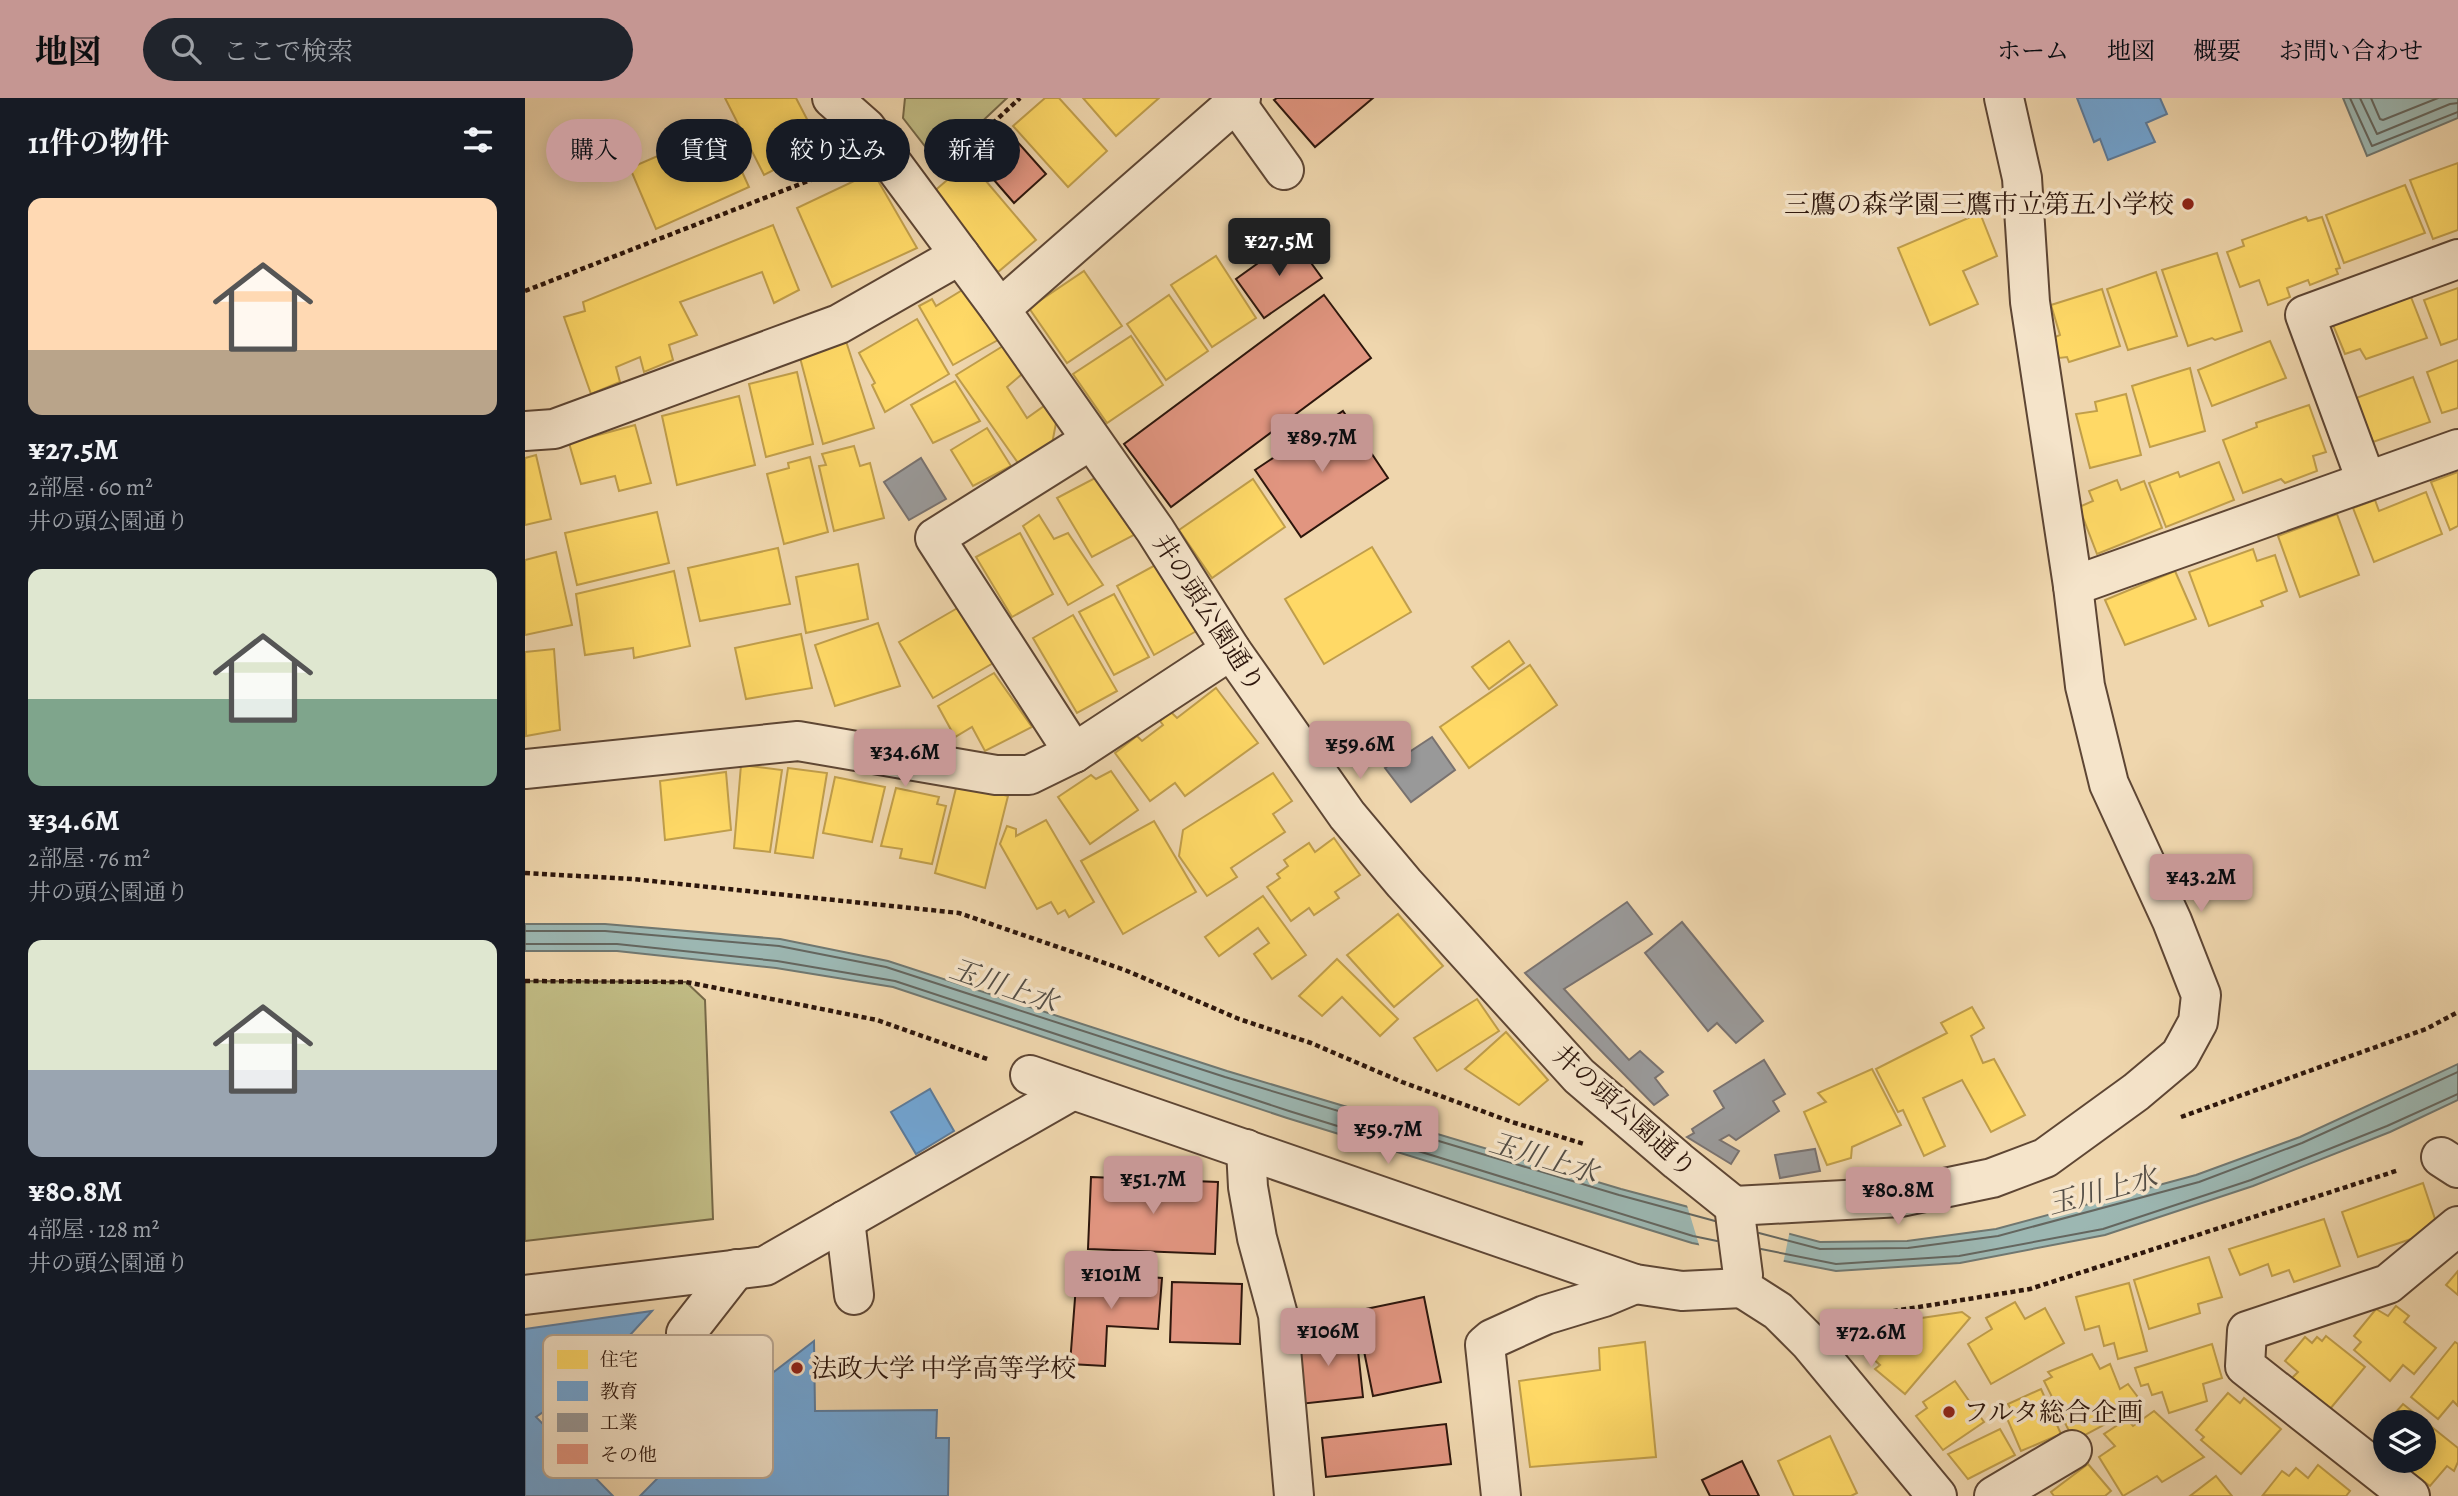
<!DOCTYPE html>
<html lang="ja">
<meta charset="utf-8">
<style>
:root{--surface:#171b24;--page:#20242c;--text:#f1f3f6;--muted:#9ea1a6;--accent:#c59692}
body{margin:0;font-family:Alegreya,"Noto Serif JP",serif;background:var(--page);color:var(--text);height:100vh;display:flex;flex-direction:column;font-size:26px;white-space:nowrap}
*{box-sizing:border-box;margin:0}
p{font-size:23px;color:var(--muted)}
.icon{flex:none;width:38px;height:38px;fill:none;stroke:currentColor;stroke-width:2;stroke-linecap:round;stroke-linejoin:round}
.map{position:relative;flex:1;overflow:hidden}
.sheet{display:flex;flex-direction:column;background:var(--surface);width:525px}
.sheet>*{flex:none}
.hud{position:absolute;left:21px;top:21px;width:665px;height:63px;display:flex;gap:14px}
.fabs{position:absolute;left:1848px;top:1312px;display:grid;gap:14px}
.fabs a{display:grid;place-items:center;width:63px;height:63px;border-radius:50%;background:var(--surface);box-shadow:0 4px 18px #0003;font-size:35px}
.price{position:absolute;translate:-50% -60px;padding:0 16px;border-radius:7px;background:var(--accent);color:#111;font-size:23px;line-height:46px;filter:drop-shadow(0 2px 4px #0008)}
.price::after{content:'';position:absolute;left:50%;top:42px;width:21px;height:16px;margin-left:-10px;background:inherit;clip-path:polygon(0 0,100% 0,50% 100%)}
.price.active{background:#222;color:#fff}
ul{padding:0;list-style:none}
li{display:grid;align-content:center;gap:14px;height:371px;padding:0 28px}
li span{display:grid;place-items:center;height:217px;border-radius:14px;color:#555}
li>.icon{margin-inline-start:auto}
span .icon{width:126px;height:126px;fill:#fffc;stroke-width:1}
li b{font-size:30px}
h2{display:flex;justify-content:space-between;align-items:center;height:84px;padding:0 28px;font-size:30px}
.chip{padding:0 24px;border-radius:32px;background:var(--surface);box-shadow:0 4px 18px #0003;font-size:24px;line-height:63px}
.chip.active{background:var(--accent);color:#111}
header{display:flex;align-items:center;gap:42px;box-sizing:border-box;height:98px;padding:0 35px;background:var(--accent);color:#111}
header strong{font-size:33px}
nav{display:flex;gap:38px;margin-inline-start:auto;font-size:24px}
.search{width:490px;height:63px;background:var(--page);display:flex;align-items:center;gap:18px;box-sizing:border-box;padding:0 24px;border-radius:38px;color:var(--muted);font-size:26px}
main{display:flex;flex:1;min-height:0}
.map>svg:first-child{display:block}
</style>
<header>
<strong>地図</strong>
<div class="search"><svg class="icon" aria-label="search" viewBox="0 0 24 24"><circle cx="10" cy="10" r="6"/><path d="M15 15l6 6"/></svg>ここで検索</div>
<nav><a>ホーム</a><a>地図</a><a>概要</a><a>お問い合わせ</a></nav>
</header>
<main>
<section class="sheet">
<h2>11件の物件<svg class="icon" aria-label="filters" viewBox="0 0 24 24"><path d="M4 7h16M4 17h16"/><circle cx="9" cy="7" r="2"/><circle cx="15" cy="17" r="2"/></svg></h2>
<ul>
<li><span style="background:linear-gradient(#ffd9b3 70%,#b9a48a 0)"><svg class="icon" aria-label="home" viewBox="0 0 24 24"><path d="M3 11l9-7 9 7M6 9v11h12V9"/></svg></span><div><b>¥27.5M</b><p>2部屋 · 60 m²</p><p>井の頭公園通り</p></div></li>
<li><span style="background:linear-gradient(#dfe7d0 60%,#7fa58c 0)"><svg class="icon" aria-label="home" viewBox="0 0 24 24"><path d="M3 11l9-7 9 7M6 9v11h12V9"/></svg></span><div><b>¥34.6M</b><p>2部屋 · 76 m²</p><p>井の頭公園通り</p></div></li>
<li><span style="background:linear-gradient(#dfe7d0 60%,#9aa5b1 0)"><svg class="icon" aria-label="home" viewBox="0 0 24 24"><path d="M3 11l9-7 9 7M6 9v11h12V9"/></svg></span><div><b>¥80.8M</b><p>4部屋 · 128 m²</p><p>井の頭公園通り</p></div></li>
</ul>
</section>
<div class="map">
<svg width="1933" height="1398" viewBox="0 0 1933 1398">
<rect width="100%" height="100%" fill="#efd6ad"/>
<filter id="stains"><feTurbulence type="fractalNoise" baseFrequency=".00286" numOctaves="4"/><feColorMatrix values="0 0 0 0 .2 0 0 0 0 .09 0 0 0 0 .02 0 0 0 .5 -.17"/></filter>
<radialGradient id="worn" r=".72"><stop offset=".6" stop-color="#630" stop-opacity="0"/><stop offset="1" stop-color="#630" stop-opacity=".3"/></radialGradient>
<g fill="#c1bc85" stroke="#776948" stroke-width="2">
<path d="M380 0H482L413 65 378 20Z"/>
<path d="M0 883 161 884 180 902 188 1121 0 1143Z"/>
</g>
<g fill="#9cb7b2" stroke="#707770" stroke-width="2">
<path d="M1818 0H1933V20L1842 58Z"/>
<path d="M0 826H80L255 841 363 863 702 973 1096 1091 1295 1144 1382 1143 1471 1131 1671 1077 1775 1039 1933 966V1002L1865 1034 1728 1088 1580 1137 1435 1165 1311 1173 1167 1145 762 1020 368 889 251 870 92 853H0Z"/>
</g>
<path fill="#efd6ad" d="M1161 1104 1265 1132 1258 1166 1175 1150Z"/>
<g fill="#ffd966" stroke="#c09e4b" stroke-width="2">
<path d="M200 0H271L296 48 239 77Z"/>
<path d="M520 0H534L582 53 543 89 488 28Z"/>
<path d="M558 0H634L591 38Z"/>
<path d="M197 30 224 89 131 131 105 70Z"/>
<path d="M444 63 511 142 473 174 406 96Z"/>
<path d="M1933 65V132L1908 141 1885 82Z"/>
<path d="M348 74 392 150 307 189 272 110Z"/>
<path d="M1880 87 1900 135 1819 165 1801 117Z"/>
<path d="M1455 115 1472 158 1438 173 1453 206 1405 227 1373 150Z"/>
<path d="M1781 119 1783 123 1797 119 1815 170 1811 171 1813 176 1785 187 1783 182 1762 190 1765 199 1743 207 1734 182 1715 189 1702 154 1719 148 1717 142Z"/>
<path d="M248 127 274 192 249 205 237 174 155 204 172 237 144 247 148 262 119 274 115 259 91 269 95 284 66 296 39 219 60 213 58 204Z"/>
<path d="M1692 155 1717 233 1690 242 1687 240 1663 248 1637 172Z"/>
<path d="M691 158 731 220 687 249 646 187Z"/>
<path d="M559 173 597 228 542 265 504 210Z"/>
<path d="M1631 174 1652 238 1603 252 1582 191Z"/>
<path d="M1933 190V241L1916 247 1899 202Z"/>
<path d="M439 191 473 242 428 267 394 208 407 201 411 208Z"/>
<path d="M1577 191 1595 248 1544 264 1542 259 1534 260 1528 240 1535 237 1526 207Z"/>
<path d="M1884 194 1902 240 1841 261 1835 251 1820 256 1806 222Z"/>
<path d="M644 197 683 253 641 282 602 226Z"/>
<path d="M392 221 424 276 360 314 347 287 350 285 334 255Z"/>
<path d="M606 238 638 287 582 325 548 276Z"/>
<path d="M320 240 349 330 298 346 274 256Z"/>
<path d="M1745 243 1761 280 1687 308 1673 272Z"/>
<path d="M478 248 497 276 482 289 502 320 519 308 531 325 527 346 493 365 431 277Z"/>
<path d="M1933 262V310L1917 315 1902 274Z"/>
<path d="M1665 270 1680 333 1625 349 1607 288Z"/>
<path d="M272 274 288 346 241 359 224 286Z"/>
<path d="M1888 279 1905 324 1848 344 1831 300Z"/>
<path d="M430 283 455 323 408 345 386 307Z"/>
<path d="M1601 296 1616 357 1565 370 1551 316 1572 313 1570 304Z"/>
<path d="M214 298 230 367 152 387 137 318Z"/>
<path d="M1784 307 1801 354 1788 358 1792 373 1760 385 1756 381 1718 395 1698 342 1732 329 1731 325Z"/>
<path d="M110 327 126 385 94 393 90 378 56 386 44 345Z"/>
<path d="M462 330 486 368 448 388 426 352Z"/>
<path d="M329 348 335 368 345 365 359 420 309 433 294 368 301 367 297 356Z"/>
<path d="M11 357 26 421 0 427V360Z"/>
<path d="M285 359 303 434 259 446 242 376 264 370 263 365Z"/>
<path d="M1694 364 1709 402 1641 429 1624 385 1653 374 1655 379Z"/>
<path d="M1933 374V428L1925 432 1906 384Z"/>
<path d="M570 380 609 437 567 459 532 400Z"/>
<path d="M728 381 760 429 687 480 654 432Z"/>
<path d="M1592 382 1596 392 1619 383 1637 430 1572 456 1554 409 1568 403 1564 393Z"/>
<path d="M1901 394 1917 436 1849 464 1828 410 1850 402 1854 413Z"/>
<path d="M132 414 144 465 52 487 40 435Z"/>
<path d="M1812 416 1834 477 1775 499 1753 438Z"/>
<path d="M514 417 529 441 543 435 578 487 543 507 498 428Z"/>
<path d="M495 435 528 496 487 519 451 459Z"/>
<path d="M847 449 886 514 799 566 760 501Z"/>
<path d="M253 450 265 506 175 523 163 470Z"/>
<path d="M1728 451 1732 463 1750 457 1762 493 1736 503 1738 508 1684 528 1664 474Z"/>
<path d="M31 454 47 527 0 537V462Z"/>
<path d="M634 465 675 531 629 557 592 488Z"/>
<path d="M333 466 343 521 281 535 271 479Z"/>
<path d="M149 473 165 548 109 560 108 550 60 557 51 496Z"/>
<path d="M1650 473 1671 521 1600 547 1580 502Z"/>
<path d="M589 496 624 559 589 577 554 514Z"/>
<path d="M436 508 470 564 408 600 374 544Z"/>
<path d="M548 517 592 593 552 615 508 540Z"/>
<path d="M353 525 375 588 310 608 290 547Z"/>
<path d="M276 536 287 590 221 601 210 550Z"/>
<path d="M984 543 999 565 964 591 947 569Z"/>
<path d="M29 551 35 632 1 638 0 554Z"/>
<path d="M1005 567 1032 607 944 670 915 629Z"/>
<path d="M469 575 507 629 460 653 447 629 430 639 413 608Z"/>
<path d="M691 590 733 645 660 698 650 685 625 703 590 655 612 638 617 643 638 627 635 623 646 614 652 620Z"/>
<path d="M216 667 257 672 245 754 209 750Z"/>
<path d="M263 670 302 675 288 760 250 755Z"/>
<path d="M586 673 613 712 565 746 533 699 566 677 571 681Z"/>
<path d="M201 674 206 732 140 742 135 683Z"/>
<path d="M748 675 767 703 748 716 760 734 706 770 712 779 682 798 654 758 658 732Z"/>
<path d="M310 679 360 689 347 744 298 735Z"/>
<path d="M432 686 483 698 460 790 410 775Z"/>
<path d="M371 690 414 699 412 706 421 708 407 766 375 760 377 751 356 748Z"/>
<path d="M521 722 569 804 544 819 540 812 533 816 526 804 512 811 475 746 482 728 491 731V738Z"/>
<path d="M629 723 671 794 598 836 556 763Z"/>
<path d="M809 740 835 777 810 794 814 800 789 817 784 810 766 823 742 789 755 780 752 776 763 768 759 762 784 745 790 754Z"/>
<path d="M738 798 781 857 747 881 729 856 744 845 733 830 694 858 680 839Z"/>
<path d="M873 816 918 868 869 909 822 857Z"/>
<path d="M812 861 873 921 855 938 817 899 797 918 774 898Z"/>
<path d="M952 901 974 933 912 973 889 940Z"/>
<path d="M1447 909 1459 930 1446 938 1458 965 1469 961 1500 1017 1466 1034 1437 982 1398 1000 1420 1048 1399 1058 1378 1012 1373 1014 1351 971 1422 935 1416 925Z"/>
<path d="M981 934 1023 982 994 1007 940 971Z"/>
<path d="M1347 971 1376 1027 1327 1049 1326 1060 1302 1067 1279 1014 1301 1004 1293 995Z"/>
<path d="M1898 1085 1910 1121 1889 1140 1833 1159 1817 1114Z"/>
<path d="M1799 1121 1815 1168 1769 1184 1764 1172 1747 1178 1743 1166 1715 1177 1704 1151Z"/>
<path d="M1684 1159 1697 1199 1673 1206 1675 1215 1624 1231 1609 1182Z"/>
<path d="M1933 1173V1197L1921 1187Z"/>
<path d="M1604 1185 1622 1253 1593 1261 1589 1245 1579 1248 1574 1228 1560 1232 1551 1199Z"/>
<path d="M1490 1204 1500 1221 1520 1210 1539 1245 1466 1286 1443 1246 1467 1231 1461 1220Z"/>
<path d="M1871 1208 1884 1218 1879 1224 1911 1250 1889 1276 1878 1267 1865 1283 1829 1252 1836 1244 1829 1238 1851 1211 1863 1218Z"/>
<path d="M1437 1214 1445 1220 1380 1296 1350 1271 1355 1267 1322 1238 1330 1226H1350L1367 1241 1383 1222Z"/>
<path d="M1801 1238 1840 1269 1805 1311 1767 1280 1773 1274 1760 1263 1780 1239 1787 1245 1792 1239 1797 1243Z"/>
<path d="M1120 1244 1131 1359 1005 1369 994 1283 1075 1272 1074 1250Z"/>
<path d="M1930 1244 1933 1246V1308L1928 1303 1913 1321 1886 1299Z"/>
<path d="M1687 1246 1697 1280 1678 1286 1682 1303 1644 1315 1637 1294 1627 1297 1623 1286 1616 1288 1610 1270Z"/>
<path d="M1567 1256 1575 1271 1585 1266 1595 1291 1603 1286 1618 1306 1549 1343 1519 1283 1527 1279 1523 1274Z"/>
<path d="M1430 1283 1459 1324 1418 1352 1391 1318 1402 1310 1398 1304Z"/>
<path d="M1516 1291 1536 1336 1496 1353 1481 1318 1488 1315 1483 1306Z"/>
<path d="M1703 1295 1715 1305 1719 1300 1756 1331 1716 1376 1676 1342 1679 1339 1671 1332Z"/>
<path d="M1878 1306 1933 1350V1364L1929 1373 1922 1368 1905 1388 1872 1363H1899V1325H1861Z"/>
<path d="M1629 1313 1679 1359 1637 1384 1632 1378 1598 1398 1574 1359 1590 1348 1579 1336 1602 1321 1608 1328Z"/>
<path d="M1475 1331 1490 1357 1443 1381 1423 1356Z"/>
<path d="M1305 1338 1332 1395 1326 1398H1269L1253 1363Z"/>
<path d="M1563 1366 1586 1393 1580 1398H1529L1526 1394Z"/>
<path d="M1793 1367 1825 1393 1821 1398 1738 1397 1757 1373 1764 1378 1771 1370 1783 1380Z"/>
<path d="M1691 1378 1707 1398H1665Z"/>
</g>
<g fill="#6fa8dc" stroke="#5b7c9e" stroke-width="2">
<path d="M1552 0H1635L1642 16 1621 25 1630 44 1583 62 1575 41 1569 44Z"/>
<path d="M405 991 429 1033 391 1056 366 1014Z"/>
<path d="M127 1213 62 1284 11 1319 88 1398H0V1231Z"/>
<path d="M289 1243 290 1313 412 1312 411 1340H424L423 1398H115L202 1310Z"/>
</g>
<g fill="#999" stroke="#79726f" stroke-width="2">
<path d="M396 360 421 401 384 422 359 384Z"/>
<path d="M907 639 930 672 886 704 860 670Z"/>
<path d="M1102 804 1127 836 1039 891 1104 962 1115 953 1138 974 1130 980 1143 997 1129 1007 1000 875Z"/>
<path d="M1157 824 1238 923 1211 945 1192 925 1183 933 1120 855Z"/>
<path d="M1239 962 1260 996 1248 1003 1254 1013 1211 1042 1204 1037 1195 1042 1214 1053 1206 1066 1162 1039 1169 1035 1167 1031 1199 1010 1189 993Z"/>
<path d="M1290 1051 1295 1073 1255 1080 1250 1057Z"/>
</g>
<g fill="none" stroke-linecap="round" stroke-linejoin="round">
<g stroke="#64665f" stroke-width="2">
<path d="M1825 0 1847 48 1933 14"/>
<path d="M1835 0 1852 36 1925 6 1933 5"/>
<path d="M1846 0 1855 21 1858 22 1913 0"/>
<path d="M0 833H80L254 848 361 869 700 979 1094 1097 1190 1123"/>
<path d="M0 846H92L252 863 370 883 764 1013 1168 1138 1192 1143"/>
<path d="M1234 1135 1295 1151 1383 1150 1473 1138 1674 1084 1777 1045 1933 974"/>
<path d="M1236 1151 1311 1166 1434 1158 1578 1131 1726 1082 1862 1028 1933 996"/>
</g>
</g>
<g fill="#e19580" stroke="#2d160c" stroke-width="2">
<path d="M752 0H848L790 49 749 2Z"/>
<path d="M481 31 521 76 489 105 449 59Z"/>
<path d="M768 140 797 180 739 220 711 181Z"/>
<path d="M799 197 846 260 646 409 599 346Z"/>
<path d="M818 313 863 380 776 439 730 372Z"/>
<path d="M566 1079 693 1084 690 1156 563 1151Z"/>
<path d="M552 1174 637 1180 633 1231 582 1228 580 1268 545 1266Z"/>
<path d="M647 1184 717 1186 715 1246 645 1244Z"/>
<path d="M899 1199 916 1284 848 1298 831 1213Z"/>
<path d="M831 1234 838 1299 775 1306 768 1241Z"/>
<path d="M921 1326 926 1366 801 1379 797 1340Z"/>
<path d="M1217 1363 1234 1398H1185L1177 1382Z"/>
</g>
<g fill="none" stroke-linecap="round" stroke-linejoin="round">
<g stroke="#5e4634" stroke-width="42">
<g id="minor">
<path d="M307 0 341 30 475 211 630 432 706 552 822 717 879 785 1054 978 1153 1063 1209 1108 1218 1177 1217 1190 1253 1213 1285 1245 1412 1398"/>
<path d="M711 5 759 72"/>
<path d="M475 211 716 0"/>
<path d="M0 333 29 331 314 226 435 157"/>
<path d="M1841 382 1780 217 1933 161"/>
<path d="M1548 488 1933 351"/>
<path d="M549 655 410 440 566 342"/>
<path d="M0 671 273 643 471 677H504L549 655 706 552"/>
<path d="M505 977 1110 1186 1157 1193 1217 1190"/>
<path d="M721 1051 723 1089 732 1140 753 1217 769 1398"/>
<path d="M1916 1059 1933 1070"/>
<path d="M1209 1108 1376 1099 1467 1080 1520 1060 1611 994 1655 957 1673 924 1676 897 1647 823 1584 686 1560 588 1548 488 1505 204 1497 80 1479 0"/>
<path d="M320 1122 329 1197"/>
<path d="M0 1197 240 1168 548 992"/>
<path d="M161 1235 211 1171"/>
<path d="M976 1398 960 1247 967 1241 1020 1217 1079 1199 1110 1186"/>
<path d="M1469 1398 1547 1352"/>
<path d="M1885 1398 1720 1268 1722 1233 1863 1186 1933 1128"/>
</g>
</g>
<g stroke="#2d160c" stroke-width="4.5" stroke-dasharray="5 3.5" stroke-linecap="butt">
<path d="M424 66 495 0"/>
<path d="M0 193 314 71"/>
<path d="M0 775 107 781 434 815 600 872 714 921 786 945 877 984 987 1024 1059 1046"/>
<path d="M0 883 161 884 352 922 465 962"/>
<path d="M1656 1019 1901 931 1933 914"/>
<path d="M1326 1220 1505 1191 1874 1072"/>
</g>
<use href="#minor" stroke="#f5e4ca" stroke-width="38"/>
</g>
<g fill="#8f2418" stroke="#f5e4ca" stroke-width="2.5">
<circle cx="1663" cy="106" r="7"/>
<circle cx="272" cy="1270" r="7"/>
<circle cx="1424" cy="1314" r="7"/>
</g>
<g text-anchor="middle" stroke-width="7" stroke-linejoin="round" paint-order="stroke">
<g font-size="26" fill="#2d160c" stroke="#f5e4ca" text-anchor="start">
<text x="1649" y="115" text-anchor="end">三鷹の森学園三鷹市立第五小学校</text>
<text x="286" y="1279">法政大学 中学高等学校</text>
<text x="1438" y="1323">フルタ総合企画</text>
</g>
<g font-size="26" fill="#2d160c" stroke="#f5e4ca">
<text transform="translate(684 515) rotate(57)" y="9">井の頭公園通り</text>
<text transform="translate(1100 1013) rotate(42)" y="9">井の頭公園通り</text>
</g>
<g font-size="28" font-style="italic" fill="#544e46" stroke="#f5e4ca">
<text transform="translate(479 887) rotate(19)" y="10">玉川上水</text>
<text transform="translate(1019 1059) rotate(17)" y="10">玉川上水</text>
<text transform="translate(1577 1092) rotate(-15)" y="10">玉川上水</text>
</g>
</g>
<rect x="18" y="1237" width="230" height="143" rx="10" fill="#f5e4ca" stroke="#b9a691" stroke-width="2"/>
<rect x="32" y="1252" width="31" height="19" fill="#ffd966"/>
<rect x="32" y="1283" width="31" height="20" fill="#6fa8dc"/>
<rect x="32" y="1315" width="31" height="19" fill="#999"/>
<rect x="32" y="1346" width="31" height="20" fill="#e19580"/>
<g font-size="19" fill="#2d160c">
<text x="75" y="1268">住宅</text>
<text x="75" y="1300">教育</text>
<text x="75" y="1331">工業</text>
<text x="75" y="1363">その他</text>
</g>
<rect width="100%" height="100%" filter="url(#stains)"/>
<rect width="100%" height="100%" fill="url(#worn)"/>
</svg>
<div class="fabs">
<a><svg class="icon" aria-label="layers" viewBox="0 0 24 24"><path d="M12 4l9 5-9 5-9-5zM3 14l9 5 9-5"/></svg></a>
</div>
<b class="price active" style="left:754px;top:180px">¥27.5M</b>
<b class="price" style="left:797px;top:376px">¥89.7M</b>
<b class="price" style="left:835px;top:683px">¥59.6M</b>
<b class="price" style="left:380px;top:691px">¥34.6M</b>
<b class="price" style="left:1676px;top:816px">¥43.2M</b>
<b class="price" style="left:863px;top:1068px">¥59.7M</b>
<b class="price" style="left:628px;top:1118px">¥51.7M</b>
<b class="price" style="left:1373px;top:1129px">¥80.8M</b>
<b class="price" style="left:586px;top:1213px">¥101M</b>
<b class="price" style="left:803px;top:1270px">¥106M</b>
<b class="price" style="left:1346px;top:1271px">¥72.6M</b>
<div class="hud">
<a class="chip active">購入</a>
<a class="chip">賃貸</a>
<a class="chip">絞り込み</a>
<a class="chip">新着</a>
</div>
</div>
</main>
